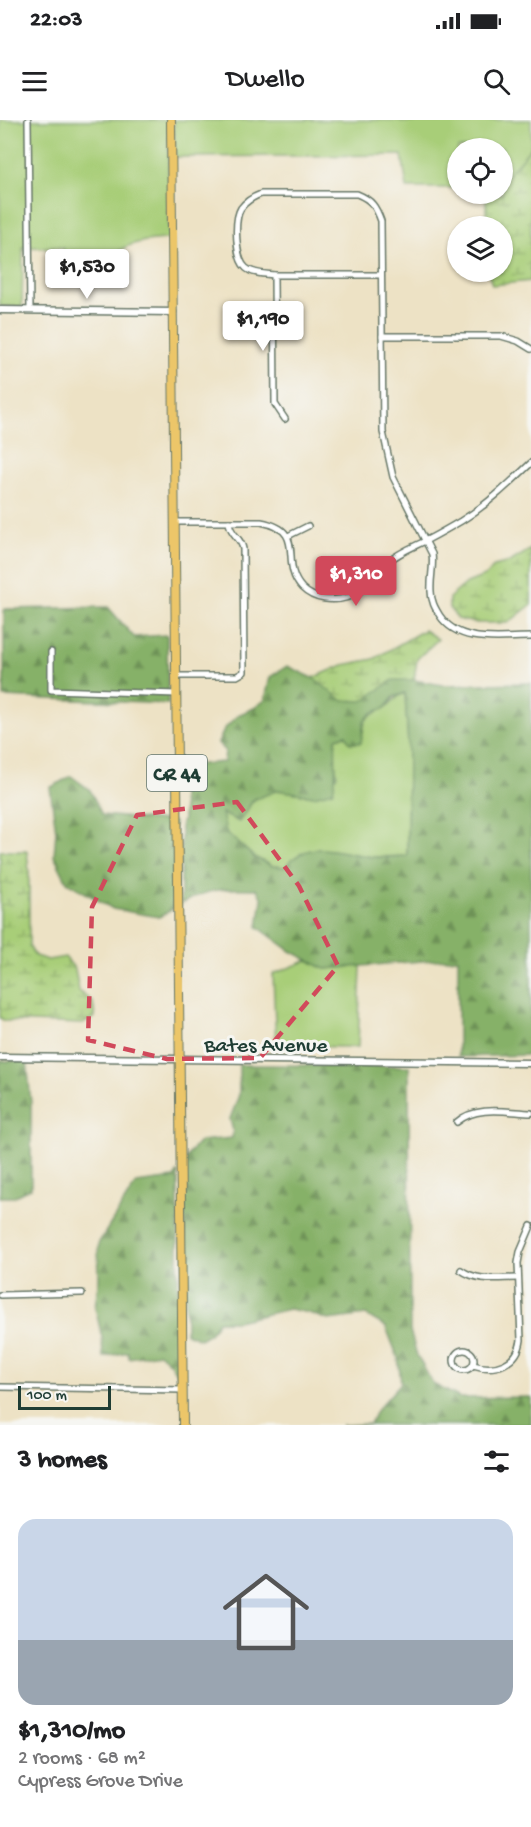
<!DOCTYPE html>
<meta charset="utf-8">
<style>
:root{--surface:#fff;--page:#f6f6f6;--text:#202124;--muted:#757577;--line:#e0e0e0;--accent:#d1495b}
body{margin:0;font-family:"Gochi Hand",sans-serif;background:var(--page);color:var(--text);height:100vh;display:flex;flex-direction:column;font-size:22px;white-space:nowrap}
*{box-sizing:border-box;margin:0}
p{font-size:20px;color:var(--muted)}
.icon{flex:none;width:33px;height:33px;fill:none;stroke:currentColor;stroke-width:2;stroke-linecap:round;stroke-linejoin:round}
.map{position:relative;height:1305px;overflow:hidden}
.side{display:flex;flex-direction:column;background:var(--surface);flex:1}
.side>*{flex:none}
.controls{position:absolute;left:447px;top:18px;display:grid;gap:12px}
.controls a{display:grid;place-items:center;width:66px;height:66px;border-radius:50%;background:var(--surface);box-shadow:0 2px 4px #0004;font-size:30px}
.scale{position:absolute;left:18px;bottom:15px;width:93px;box-sizing:border-box;padding-left:6px;border:3px solid #1f3d34;border-top:0;font-size:16px;line-height:21px;white-space:nowrap;color:#1f3d34;-webkit-text-stroke:4px #f6f6f2;paint-order:stroke}
.price{position:absolute;translate:-50% -51px;padding:0 14px;border-radius:6px;background:#fff;color:#222;font-size:20px;line-height:39px;filter:drop-shadow(0 2px 3px #0008)}
.price::after{content:'';position:absolute;left:50%;top:36px;width:18px;height:14px;margin-left:-9px;background:inherit;clip-path:polygon(0 0,100% 0,50% 100%)}
.price.on{background:var(--accent);color:#fff}
ul{padding:0;list-style:none}
li{display:grid;align-content:center;gap:12px;height:318px;padding:0 18px}
li+li{border-top:2px solid var(--line)}
li span{display:grid;place-items:center;height:186px;border-radius:18px;color:#555}
li>.icon{margin-inline-start:auto}
span .icon{width:108px;height:108px;fill:#fffc;stroke-width:1}
li b{font-size:26px}
h2{display:flex;justify-content:space-between;align-items:center;height:72px;padding:0 18px;font-size:26px}
.status{display:flex;justify-content:space-between;align-items:center;height:42px;padding:0 30px;background:var(--surface);direction:ltr}
.status svg{height:16px;fill:currentColor}
header{display:flex;justify-content:space-between;align-items:center;height:78px;padding:0 18px;background:var(--surface);font-size:27px;font-weight:600}
.map>svg:first-child{display:block}
</style>
<div class="status"><b>22:03</b><svg viewBox="0 0 49 12"><path d="M0 12V9h3v3zM5 12V6h3v6zM10 12V3h3v9zM15 12V0h3v12zM26 1h20v11H26zM47 4h2v5h-2z"/></svg></div>
<header><svg class="icon" aria-label="menu" viewBox="0 0 24 24"><path d="M4 6h16M4 12h16M4 18h16"/></svg>Dwello<svg class="icon" aria-label="search" viewBox="0 0 24 24"><circle cx="10" cy="10" r="6"/><path d="M15 15l6 6"/></svg></header>
<div class="map">
<svg width="531" height="1305" viewBox="0 0 531 1305">
<defs>
<pattern id="forest-firs" width="22" height="20" patternUnits="userSpaceOnUse" patternTransform="scale(1.5)"><rect width="22" height="20" fill="#86b168"/><path d="M5 1l3.5 6h-7zM16 11l3.5 6h-7z" fill="#6d9156"/></pattern>
<pattern id="wetland-marsh" width="20" height="14" patternUnits="userSpaceOnUse" patternTransform="scale(1.5)"><rect width="20" height="14" fill="#a8ce78"/><path d="M1 5h8M5 5V1M11 12h8M15 12V8" fill="none" stroke="#88a863"/></pattern>
</defs>
<rect width="100%" height="100%" fill="#f6f6f2"/>
<filter id="ink" filterUnits="userSpaceOnUse"><feTurbulence type="fractalNoise" baseFrequency=".0167" numOctaves="2"/><feDisplacementMap in="SourceGraphic" scale="12" xChannelSelector="R" yChannelSelector="G"/><feConvolveMatrix kernelMatrix="1 2 1 2 8 2 1 2 1" color-interpolation-filters="sRGB"/></filter>
<filter id="wash" filterUnits="userSpaceOnUse"><feTurbulence type="fractalNoise" baseFrequency=".008" numOctaves="4" result="noise"/><feDisplacementMap in="SourceGraphic" scale="24" xChannelSelector="R" yChannelSelector="G"/><feGaussianBlur stdDeviation="1.35" result="paint"/><feColorMatrix in="noise" values="0 0 0 0 0 0 0 0 0 0 0 0 0 0 0 0 0 1.4 0 .05"/><feComposite in="paint" operator="in"/></filter>
<g filter="url(#wash)">
<rect width="100%" height="100%" fill="#ede2c5"/>
<g fill="#a8ce78" stroke="#648656" stroke-width="1.5">
<path d="M0 0H168L169 119C153 120 130 121 117 133 109 139 108 151 106 160L70 162 62 159 63 128 23 127 22 187 0 186Z"/>
<path d="M174 0H401L402 2H457L458 0H531V28L503 60 502 28H458L457 68H407L402 35 175 37Z"/>
<path d="M405 573 408 625 407 736 373 737 331 730 292 739 285 747 272 746 254 737 226 712 221 693 229 697 246 693C248 690 250 684 253 681 269 664 294 672 314 676L337 656 334 635 336 618 363 613C365 593 371 597 385 588 394 582 393 578 405 573Z"/>
<path d="M308 840 325 849 361 846 358 927 276 926 273 854Z"/>
</g>
<g fill="url(#forest-firs)" stroke="#52774e" stroke-width="1.5" fill-rule="evenodd">
<path d="M108 487 134 517 167 515 168 584 4 577V489Z"/>
<path d="M287 546 313 558 342 580 362 581 393 560H414L442 565 531 563V935L458 937V838L325 849 291 831 258 807 262 779 257 769C226 768 208 768 181 784V702L183 701C184 692 180 663 182 657 184 653 189 648 192 645L224 642 225 630 218 623 225 608 238 595 254 588 265 580 270 557ZM405 573 408 625 407 736C396 736 384 738 374 737 340 735 311 715 285 747L272 746 254 737 226 712 222 693 239 702 253 680 278 670 314 676 333 671C338 653 334 636 336 618L346 615 350 623H361L364 601 372 593 385 588 394 577Z"/>
<path d="M71 656 90 670 102 695 174 702 175 788 159 797 113 789 67 762 54 736 56 711 50 668Z"/>
<path d="M0 941H27L31 983V1068L13 1077H0Z"/>
<path d="M239 945 409 946 410 1211 417 1235 433 1264 460 1278 531 1277V1305H341L370 1304 376 1291 401 1263 398 1238 386 1207 366 1195 328 1200 309 1193 289 1189 237 1201H218L210 1213 200 1219 186 1213 184 1042 190 1032 200 1021 232 1018 233 1011 230 999 239 975Z"/>
<path d="M178 1052V1256L170 1243 159 1233 129 1238 128 1232 103 1237 102 1217 95 1187 99 1158 98 1124 136 1063 174 1058Z"/>
</g>
<g fill="url(#wetland-marsh)" stroke="#648656" stroke-width="1.5">
<path d="M531 28V161L492 165 488 152H502V106H486V74H502L503 60Z"/>
<path d="M531 429V485L508 503H475L458 499 449 488V478L467 463 487 455 494 446 510 442Z"/>
<path d="M424 510 438 519 417 539 414 560H393L362 581 342 580 313 558 343 545 374 539Z"/>
<path d="M0 731H27L29 752V826L35 836 48 840 65 837 75 849 79 871 93 882 95 897 83 904 5 901 0 898Z"/>
</g>
</g>
<g filter="url(#ink)">
<g fill="none" stroke-linecap="round" stroke-linejoin="round">
<g stroke="#677767" stroke-width="8">
<g id="minor">
<path d="M28 0 30 190"/>
<path d="M274 155 275 284 285 299"/>
<path d="M381 155H274C265 154 253 154 246 148 235 139 234 99 241 88 246 81 253 77 261 74H357C372 80 376 87 381 101L383 312 393 357 432 434C434 446 430 458 431 471 431 481 435 488 440 496 460 525 500 517 531 517"/>
<path d="M382 216H501L518 221 531 229"/>
<path d="M175 402H261C309 411 278 442 302 468 314 480 333 482 349 477 366 471 376 452 389 441 400 432 413 427 425 421 437 415 449 408 461 401 487 385 509 364 531 343"/>
<path d="M288 416 308 406"/>
<path d="M51 532V570L177 574"/>
<path d="M176 556H237L244 552 243 429C241 417 230 415 229 402"/>
<path d="M457 1002C476 985 507 992 531 993"/>
<path d="M461 1150C478 1162 497 1158 518 1158"/>
<path d="M0 1175 82 1173"/>
<circle cx="464" cy="1240" r="10"/>
<path d="M473 1245C495 1252 518 1244 521 1220L518 1143 520 1132 531 1106"/>
<path d="M0 1267 183 1270"/>
</g>
</g>
<g stroke="#677767" stroke-width="9">
<g id="tertiary">
<path d="M0 190 173 192"/>
<path d="M0 937 531 943"/>
</g>
</g>
<g stroke="#677767" stroke-width="10">
<path id="primary" d="M171 0 183 1305"/>
</g>
<use href="#minor" stroke="#fff" stroke-width="5"/>
<use href="#tertiary" stroke="#fff" stroke-width="6"/>
<use href="#primary" stroke="#ecc669" stroke-width="8"/>
</g>
</g>
<path fill="none" stroke="#d1495b" stroke-width="4.5" stroke-dasharray="12 8" stroke-linejoin="round" d="M237 682 299 766 338 846 260 938 167 939 88 920 92 787 137 695Z"/>
<g text-anchor="middle" stroke-width="6" stroke-linejoin="round" paint-order="stroke">
<rect fill="#f6f6f2" stroke="#60746d" stroke-width="1.5" x="147" y="635" width="60" height="36" rx="4.5"/>
<g font-size="21" font-weight="bold" fill="#1f3d34">
<text x="177" y="660">CR 44</text>
</g>
<g font-size="22" fill="#1f3d34" stroke="#f6f6f2">
<text x="266" y="931">Bates Avenue</text>
</g>
</g>
</svg>
<div class="controls">
<a><svg class="icon" aria-label="locate" viewBox="0 0 24 24"><circle cx="12" cy="12" r="6"/><path d="M12 2v4M12 18v4M2 12h4M18 12h4"/></svg></a>
<a><svg class="icon" aria-label="layers" viewBox="0 0 24 24"><path d="M12 4l9 5-9 5-9-5zM3 14l9 5 9-5"/></svg></a>
</div>
<div class="scale">100 m</div>
<b class="price" style="left:87px;top:180px">$1,530</b>
<b class="price" style="left:263px;top:232px">$1,190</b>
<b class="price on" style="left:356px;top:487px">$1,310</b>
</div>
<section class="side">
<h2>3 homes<svg class="icon" aria-label="filters" viewBox="0 0 24 24"><path d="M4 7h16M4 17h16"/><circle cx="9" cy="7" r="2"/><circle cx="15" cy="17" r="2"/></svg></h2>
<ul>
<li><span style="background:linear-gradient(#c9d6e8 65%,#9aa5b1 0)"><svg class="icon" aria-label="home" viewBox="0 0 24 24"><path d="M3 11l9-7 9 7M6 9v11h12V9"/></svg></span><div><b>$1,310/mo</b><p>2 rooms · 68 m²</p><p>Cypress Grove Drive</p></div></li>
</ul>
</section>
